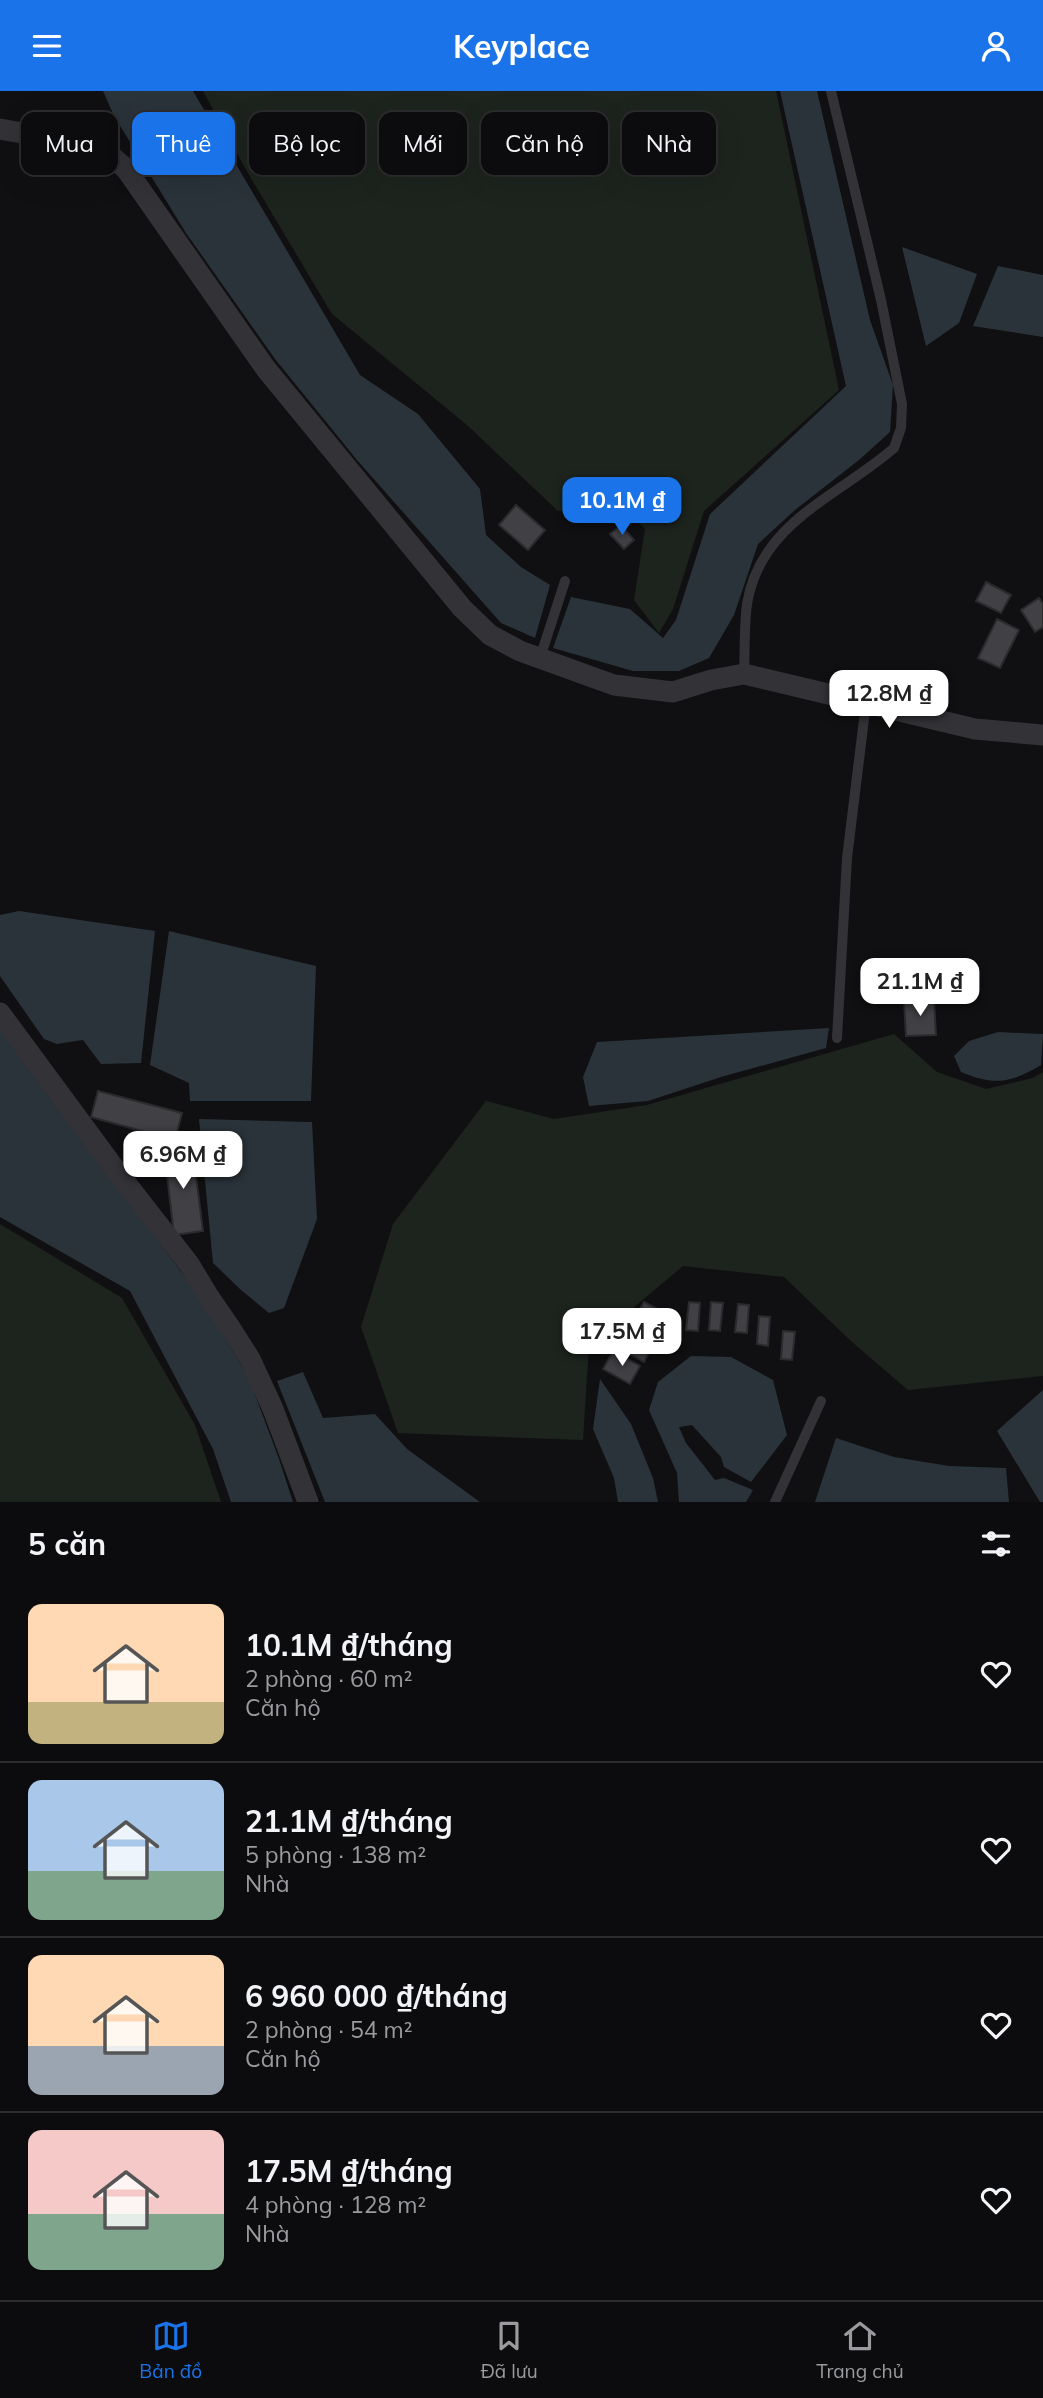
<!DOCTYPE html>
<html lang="vi">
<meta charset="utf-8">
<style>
:root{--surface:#0c0c0e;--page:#151517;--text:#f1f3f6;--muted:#9a9b9e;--line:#2c2c2e;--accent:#1a73e8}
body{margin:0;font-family:Mulish,sans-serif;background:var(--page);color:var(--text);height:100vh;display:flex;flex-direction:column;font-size:26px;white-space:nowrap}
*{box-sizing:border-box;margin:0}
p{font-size:23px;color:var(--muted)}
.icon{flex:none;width:38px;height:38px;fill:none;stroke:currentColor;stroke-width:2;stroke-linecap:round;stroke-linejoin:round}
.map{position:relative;height:1411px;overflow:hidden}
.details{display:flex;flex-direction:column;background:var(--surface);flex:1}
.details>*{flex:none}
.hud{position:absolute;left:21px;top:21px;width:1001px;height:63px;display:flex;gap:14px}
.price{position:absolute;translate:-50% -60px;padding:0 16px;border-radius:14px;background:#fff;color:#222;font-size:23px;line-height:46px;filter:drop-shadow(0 2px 4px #0008)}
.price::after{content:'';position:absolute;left:50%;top:42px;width:21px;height:16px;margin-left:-10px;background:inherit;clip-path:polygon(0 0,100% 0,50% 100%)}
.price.current{background:var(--accent);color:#fff}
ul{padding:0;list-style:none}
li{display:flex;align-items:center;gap:21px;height:175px;padding:0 28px}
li+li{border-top:2px solid var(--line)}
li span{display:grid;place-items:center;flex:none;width:196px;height:140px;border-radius:14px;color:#555}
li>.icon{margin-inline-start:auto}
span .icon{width:84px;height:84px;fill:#fffc;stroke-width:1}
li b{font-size:30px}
h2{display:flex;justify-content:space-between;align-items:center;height:84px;padding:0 28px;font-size:30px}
.chip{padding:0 24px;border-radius:14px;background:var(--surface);box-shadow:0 7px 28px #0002,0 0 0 2px var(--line);font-size:24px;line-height:63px}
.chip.current{background:var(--accent);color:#fff}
header{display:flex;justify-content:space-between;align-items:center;height:91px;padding:0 28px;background:var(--accent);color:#fff;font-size:32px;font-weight:700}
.tabs{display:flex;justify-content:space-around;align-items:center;height:98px;border-top:2px solid var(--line);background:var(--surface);font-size:19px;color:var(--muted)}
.tabs a{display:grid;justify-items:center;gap:4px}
.tabs .current{color:var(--accent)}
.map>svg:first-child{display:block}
</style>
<header><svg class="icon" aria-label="menu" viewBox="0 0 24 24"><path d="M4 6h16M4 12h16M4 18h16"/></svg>Keyplace<svg class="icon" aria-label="person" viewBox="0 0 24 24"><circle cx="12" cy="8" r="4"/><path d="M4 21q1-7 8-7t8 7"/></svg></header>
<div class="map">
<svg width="1043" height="1411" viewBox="0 0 1043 1411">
<rect width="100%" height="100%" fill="#101012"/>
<g fill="#1d241e">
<path d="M203 0H776L839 299 704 420 673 518 659 542 634 509 645 438 623 416 558 420 467 334 332 223 249 84Z"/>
<path d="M894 943 937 981 986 998 1033 987 1043 981V1285L908 1299 851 1250 784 1186 683 1175 589 1254 583 1349 398 1342 361 1236 393 1133 486 1010 554 1028 647 1014Z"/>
<path d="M0 1133 122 1207 195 1334 221 1411H0Z"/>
</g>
<g fill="#2a333a">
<path d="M103 0H193L360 284 418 323 480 398 486 444 521 476 550 494 535 547 501 532 357 369 275 268 186 142 114 25Z"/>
<path d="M780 0H817L870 229 893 294 890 341 859 369 795 419 758 453 734 524 709 567 679 580H633L553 557 571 506 630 518 663 547 676 529 710 423 846 295Z"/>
<path d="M902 156 977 183 959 232 926 255Z"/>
<path d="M998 175 1043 184V246L973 235Z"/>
<path d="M19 820 155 840 141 972 101 973 83 949 57 953 44 948 0 885V824Z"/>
<path d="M169 840 316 875 311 1010H190L189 992 150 974Z"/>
<path d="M829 937 826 957 721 986 648 1010 589 1015 583 986 597 951Z"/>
<path d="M0 938 197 1202 248 1285 279 1368 293 1411H231L213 1358 130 1200 0 1126Z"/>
<path d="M998 941 1043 943 1041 974C1011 992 994 995 961 981L954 965 969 950Z"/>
<path d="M199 1028 312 1031 317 1128 284 1217 269 1222 241 1199 213 1172Z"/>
<path d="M691 1265 731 1266 773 1289 787 1344 751 1391 724 1376 721 1366 692 1334 679 1336 686 1352 715 1389 724 1387 753 1399 746 1411H679L677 1382 649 1319 658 1291Z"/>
<path d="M303 1281 323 1327 375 1323 407 1358 480 1411H325L277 1290Z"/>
<path d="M600 1288 631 1333 653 1387 658 1411H618L614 1387 593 1338Z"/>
<path d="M1043 1299V1411H1040L997 1340Z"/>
<path d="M836 1347 894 1366 949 1375 1006 1377 1009 1411H815Z"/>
</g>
<g fill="#404045" stroke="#2b2b2e" stroke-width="2">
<path d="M516 414 545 439 528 459 499 434Z"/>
<path d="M621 434 634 449 624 458 610 443Z"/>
<path d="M986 491 1011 504 1001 522 976 510Z"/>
<path d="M1039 507 1043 513V536L1035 541 1021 519Z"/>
<path d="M997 528 1019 539 1000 577 978 567Z"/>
<path d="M934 909 936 944 906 945 904 910Z"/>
<path d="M98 1000 182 1022 175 1049 91 1026Z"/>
<path d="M192 1055 203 1140 174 1144 164 1058Z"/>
<path d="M644 1211 671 1225 661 1243 634 1228Z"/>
<path d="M689 1211 700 1212 698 1240 686 1239Z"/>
<path d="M711 1211 723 1212 720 1240 709 1239Z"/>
<path d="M738 1213 749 1214 747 1242 735 1241Z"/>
<path d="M759 1225 770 1226 768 1255 757 1253Z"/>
<path d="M626 1239 653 1254 644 1271 617 1256Z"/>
<path d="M783 1240 795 1241 792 1269 781 1268Z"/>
<path d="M613 1260 640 1275 630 1293 603 1278Z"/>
</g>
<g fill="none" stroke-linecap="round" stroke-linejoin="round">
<g stroke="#323237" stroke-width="10">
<path d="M540 567 565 490"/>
<path d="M744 583C745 560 744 536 747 513 760 431 839 405 894 357L901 337 902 313 881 209 831 0"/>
<path d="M837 947 847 767 866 612"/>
<path d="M775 1411 821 1310"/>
</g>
<g stroke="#323237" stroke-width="21">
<path d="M0 38 101 56 126 78 266 278 462 517 490 544 520 560 614 594 673 601 711 589 744 583 975 638 1043 644"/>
<path d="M0 922 115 1078 189 1173 209 1206 231 1238 250 1268 273 1318 308 1411"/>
</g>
</g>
</svg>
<b class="price current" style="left:622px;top:446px">10.1M ₫</b>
<b class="price" style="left:889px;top:639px">12.8M ₫</b>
<b class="price" style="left:920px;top:927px">21.1M ₫</b>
<b class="price" style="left:183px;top:1100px">6.96M ₫</b>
<b class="price" style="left:622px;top:1277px">17.5M ₫</b>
<div class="hud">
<a class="chip">Mua</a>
<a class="chip current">Thuê</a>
<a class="chip">Bộ lọc</a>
<a class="chip">Mới</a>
<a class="chip">Căn hộ</a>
<a class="chip">Nhà</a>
</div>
</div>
<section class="details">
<h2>5 căn<svg class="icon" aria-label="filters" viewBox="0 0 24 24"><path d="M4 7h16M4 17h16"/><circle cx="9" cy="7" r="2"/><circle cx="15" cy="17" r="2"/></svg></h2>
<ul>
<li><span style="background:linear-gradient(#ffd9b3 70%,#c2b280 0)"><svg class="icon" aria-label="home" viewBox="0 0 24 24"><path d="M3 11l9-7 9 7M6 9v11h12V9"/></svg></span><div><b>10.1M ₫/tháng</b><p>2 phòng · 60 m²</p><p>Căn hộ</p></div><svg class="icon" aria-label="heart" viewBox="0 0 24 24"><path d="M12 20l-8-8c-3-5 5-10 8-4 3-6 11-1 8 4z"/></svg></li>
<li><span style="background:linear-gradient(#a9c7e8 65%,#7fa58c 0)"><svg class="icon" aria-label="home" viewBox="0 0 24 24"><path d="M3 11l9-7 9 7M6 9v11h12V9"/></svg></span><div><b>21.1M ₫/tháng</b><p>5 phòng · 138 m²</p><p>Nhà</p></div><svg class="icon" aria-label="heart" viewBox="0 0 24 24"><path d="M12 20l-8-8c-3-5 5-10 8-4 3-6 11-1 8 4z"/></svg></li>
<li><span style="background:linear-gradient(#ffd9b3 65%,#9aa5b1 0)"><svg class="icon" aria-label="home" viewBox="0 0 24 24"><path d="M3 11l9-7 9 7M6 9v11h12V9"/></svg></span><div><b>6 960 000 ₫/tháng</b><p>2 phòng · 54 m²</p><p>Căn hộ</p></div><svg class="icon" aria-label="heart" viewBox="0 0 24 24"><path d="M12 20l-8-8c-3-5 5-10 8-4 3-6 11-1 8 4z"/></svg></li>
<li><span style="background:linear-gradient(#f6c9c9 60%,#7fa58c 0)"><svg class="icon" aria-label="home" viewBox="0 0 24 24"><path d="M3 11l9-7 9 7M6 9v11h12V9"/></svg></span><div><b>17.5M ₫/tháng</b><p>4 phòng · 128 m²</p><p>Nhà</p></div><svg class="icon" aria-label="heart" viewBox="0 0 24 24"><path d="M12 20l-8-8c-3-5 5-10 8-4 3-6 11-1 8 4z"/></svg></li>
</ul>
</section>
<nav class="tabs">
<a class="current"><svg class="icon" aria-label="map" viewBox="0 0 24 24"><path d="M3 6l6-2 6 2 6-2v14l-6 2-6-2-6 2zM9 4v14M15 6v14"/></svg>Bản đồ</a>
<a><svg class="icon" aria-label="saved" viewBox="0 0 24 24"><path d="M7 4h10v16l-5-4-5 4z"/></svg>Đã lưu</a>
<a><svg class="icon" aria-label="home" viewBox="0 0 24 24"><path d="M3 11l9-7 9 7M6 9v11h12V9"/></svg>Trang chủ</a>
</nav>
